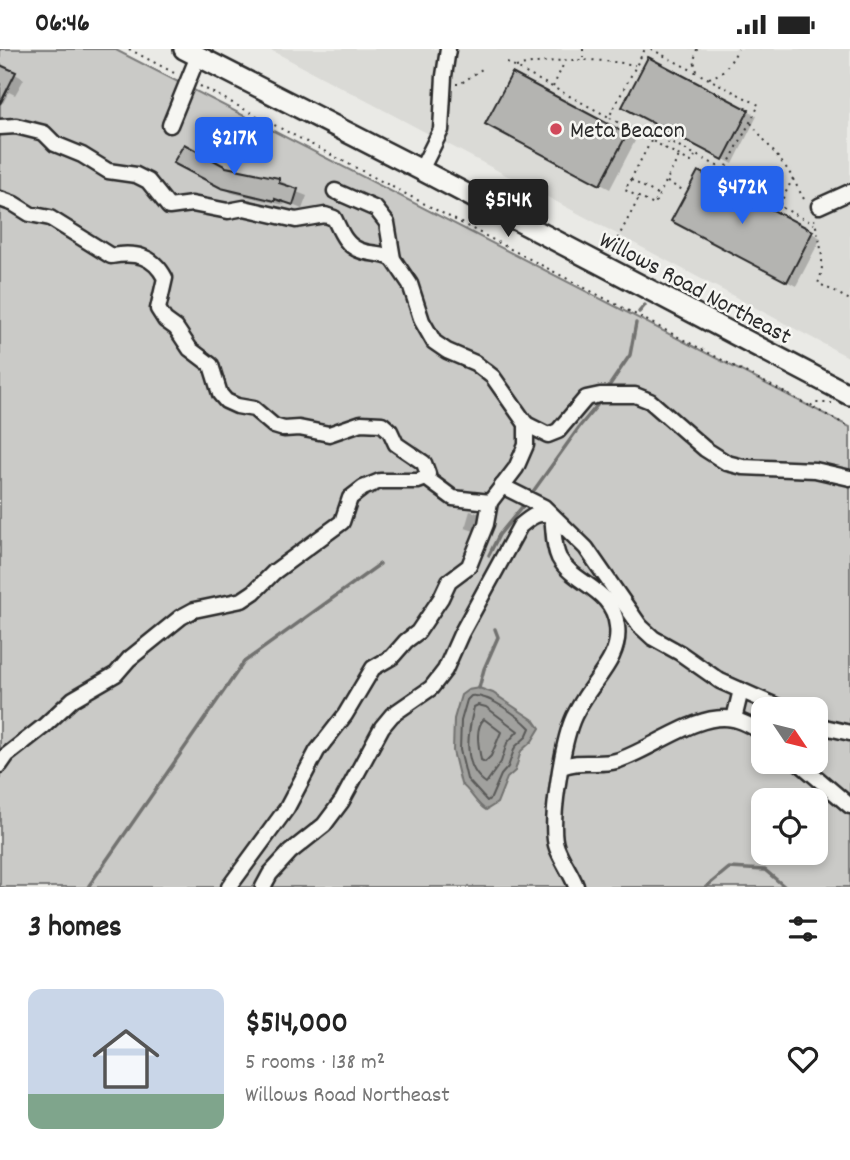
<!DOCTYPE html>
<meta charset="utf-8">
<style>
:root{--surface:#fff;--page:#f6f6f6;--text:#222;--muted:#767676;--accent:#2563eb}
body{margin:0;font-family:Dekko,sans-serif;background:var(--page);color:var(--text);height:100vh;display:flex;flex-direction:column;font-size:26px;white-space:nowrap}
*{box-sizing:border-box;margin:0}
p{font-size:23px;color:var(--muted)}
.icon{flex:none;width:38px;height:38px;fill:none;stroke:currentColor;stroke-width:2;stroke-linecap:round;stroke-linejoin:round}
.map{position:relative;height:838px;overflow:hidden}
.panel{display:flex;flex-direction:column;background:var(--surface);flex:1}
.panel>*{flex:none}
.needle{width:46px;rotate:125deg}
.controls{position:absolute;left:751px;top:648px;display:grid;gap:14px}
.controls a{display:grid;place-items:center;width:77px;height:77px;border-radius:14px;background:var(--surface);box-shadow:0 4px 10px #0003;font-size:35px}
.price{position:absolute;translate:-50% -60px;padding:0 16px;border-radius:7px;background:var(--accent);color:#fff;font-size:23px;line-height:46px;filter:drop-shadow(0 2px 4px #0008)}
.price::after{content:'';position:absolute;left:50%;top:42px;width:21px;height:16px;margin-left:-10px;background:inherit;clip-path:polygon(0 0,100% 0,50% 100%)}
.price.active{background:#222;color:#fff}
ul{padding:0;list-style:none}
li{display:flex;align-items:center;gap:21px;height:175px;padding:0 28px}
li span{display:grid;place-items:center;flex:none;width:196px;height:140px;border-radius:14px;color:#555}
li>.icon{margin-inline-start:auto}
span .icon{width:84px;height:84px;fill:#fffc;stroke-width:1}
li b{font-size:30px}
h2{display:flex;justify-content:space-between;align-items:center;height:84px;padding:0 28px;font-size:30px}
.status{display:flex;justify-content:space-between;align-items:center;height:49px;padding:0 35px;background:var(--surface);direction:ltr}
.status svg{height:19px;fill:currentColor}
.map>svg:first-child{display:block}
</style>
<div class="status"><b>06:46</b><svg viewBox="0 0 49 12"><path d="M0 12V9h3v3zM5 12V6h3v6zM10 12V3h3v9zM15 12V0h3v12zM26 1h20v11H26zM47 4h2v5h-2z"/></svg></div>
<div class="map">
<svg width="850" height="838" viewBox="0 0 850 838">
<rect width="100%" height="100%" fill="#eaeae6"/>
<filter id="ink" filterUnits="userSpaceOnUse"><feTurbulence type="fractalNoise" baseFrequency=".0143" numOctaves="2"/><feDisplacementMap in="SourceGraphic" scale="14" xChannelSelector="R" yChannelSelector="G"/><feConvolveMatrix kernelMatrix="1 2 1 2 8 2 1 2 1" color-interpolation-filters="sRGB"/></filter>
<g filter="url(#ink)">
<path fill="#dadad6" d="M269 0H850V309Z"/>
<path fill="#cacac7" stroke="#7a7a79" stroke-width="2" fill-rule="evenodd" d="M0 0H114L850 378V838H0ZM763 660H816V712H763ZM763 751H816V803H763Z"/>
<path fill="#a1a19e" stroke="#727270" stroke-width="2" d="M479 639 493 644 535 672 540 679 532 692 521 702 515 722 507 729 497 754 486 761C475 754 471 742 461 735L453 702 454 670 461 646 468 641Z"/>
<g fill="#0003">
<path d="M649 10 757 67 733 115 633 63Z"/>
<path d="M0 14 9 19 8 21 24 30 15 46 9 43 3 54 0 52Z"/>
<path d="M513 27 635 92 610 140 496 80Z"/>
<path d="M176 113 226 120 279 131 288 136 287 139 307 147 302 160 285 153 284 156 232 144Z"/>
<path d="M699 124 821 189 796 237 682 177Z"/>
<path d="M470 462 482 465 477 483 465 479Z"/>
</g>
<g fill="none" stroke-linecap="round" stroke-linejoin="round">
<g stroke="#5a5a59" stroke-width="2">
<path d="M471 647C488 645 519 667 530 679L526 688 515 698 508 718 501 726 491 749 487 752 467 730 460 701 461 672 467 651Z"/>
<path d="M478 656 486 658 518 682 507 694 501 713 486 734C461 717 468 683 474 658Z"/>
<path d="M484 670 501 683 491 707 485 713 481 711C479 698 474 680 484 670Z"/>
</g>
<g stroke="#727270" stroke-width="3.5">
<path d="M639 263 645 256"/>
<path d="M607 340 630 306 636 274"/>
<path d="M532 444 580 377 599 354"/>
<path d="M489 506 499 486 522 458"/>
<path d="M479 639 484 620 498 588 495 580"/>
<path d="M88 838 244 613 380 515"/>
<path d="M706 838 729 819 765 821 785 838"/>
</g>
</g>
<g fill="#b4b4b1" stroke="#2b2b2b" stroke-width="2">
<path d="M648 8 749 61 723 111 622 58Z"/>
<path d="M0 16 16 23 0 55Z"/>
<path d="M512 24 627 85 600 136 485 75Z"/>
<path d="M184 95 226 118 279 129V134L298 140 293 156 275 150V152L221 139 173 114Z"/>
<path d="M698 122 813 182 787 233 671 172Z"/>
</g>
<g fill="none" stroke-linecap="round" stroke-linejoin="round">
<g stroke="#2b2b2b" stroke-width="19">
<g id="minor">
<path d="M170 76 198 7"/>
<path d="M0 78 16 77 44 84 55 95 82 106 108 122 136 126 148 132 169 158 192 155 228 162 244 159 296 171 325 166 334 169C340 181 345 196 359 201 370 206 382 203 393 210"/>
<path d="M421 121 441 81 444 27 448 0"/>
<path d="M0 150 14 155 30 165 50 169 111 207C135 203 153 206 165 229L158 260 165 271 176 279 190 300 211 316 220 345 226 352 237 357 254 360 274 377 284 380 299 379 329 385 361 374 382 375 390 382 396 395 424 414 428 425 426 429 418 432H380L363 439 350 449 342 473 274 523 254 543 242 551 194 561 181 568 129 610 116 625 73 650 44 677 7 706 0 716"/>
<path d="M819 157 850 143"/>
<path d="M526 375 548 386 558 382 586 349 600 346H635L650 352 705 400 727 414 743 418 815 421 850 429"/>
<path d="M426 429 453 449 490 453"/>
<path d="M502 437 544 458 586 499 640 577 653 589 680 604 720 632 783 660"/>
<path d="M734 670 741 641"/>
<path d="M816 676 850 684"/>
<path d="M797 712 850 757"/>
<path d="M562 718C579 710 598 717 616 712 650 702 698 662 733 670 743 672 754 679 763 683"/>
<path d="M229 838 287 759 317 702 345 666 373 619 392 608 406 592 418 583 441 549 449 532 469 517 486 475 490 453 516 419 526 396V375L493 328 475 314 447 302 434 293 422 272 410 235 393 210 387 174 376 160 335 142"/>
<path d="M263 838 270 825 290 803 324 776 342 752 382 678 392 666 431 639 445 621 461 585 520 477C532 467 538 462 552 467 554 481 553 497 559 509 574 536 613 539 617 577 621 606 599 626 585 648 580 656 575 664 572 672 563 695 548 777 557 799 562 812 571 824 576 837"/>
</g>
</g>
<g stroke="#2b2b2b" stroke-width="24">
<path id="major" d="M184 0 421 121 850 346"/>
</g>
<g stroke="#2b2b2b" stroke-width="2" stroke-dasharray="2 5" stroke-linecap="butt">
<path d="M129 0 176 25"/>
<path d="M651 0 759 56 725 121 669 92 665 100"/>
<path d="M697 0 694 12 697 22"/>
<path d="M583 9V0"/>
<path d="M507 14 609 68 645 0"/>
<path d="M516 18C556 9 595 9 635 16"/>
<path d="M709 29C724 25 731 13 738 0"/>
<path d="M456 35H460L482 20"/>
<path d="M200 37 850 378"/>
<path d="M553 38 565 12"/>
<path d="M610 69 691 113 695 107"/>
<path d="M751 74 788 121 805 152"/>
<path d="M651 92 625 141 654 156 679 107"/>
<path d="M793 129 779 157 814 175"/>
<path d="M631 131 657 145"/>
<path d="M667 133 685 142"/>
<path d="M814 170C819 188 827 216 818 234L850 251"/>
<path d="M611 202 639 149"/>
<path d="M811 357 813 354H832"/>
</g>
<use href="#minor" stroke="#f6f6f2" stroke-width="14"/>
<use href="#major" stroke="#f6f6f2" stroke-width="19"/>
</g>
</g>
<circle fill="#d1495b" stroke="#f6f6f2" stroke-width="2.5" cx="556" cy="80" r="7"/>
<g text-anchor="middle" stroke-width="5" stroke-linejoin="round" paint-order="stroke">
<g font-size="24" fill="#2b2b2b" stroke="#f6f6f2" text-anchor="start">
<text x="570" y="88">Meta Beacon</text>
</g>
<g font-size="24" fill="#2b2b2b" stroke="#f6f6f2">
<text transform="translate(696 238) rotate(28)" y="8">Willows Road Northeast</text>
</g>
</g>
</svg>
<div class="controls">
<a><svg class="needle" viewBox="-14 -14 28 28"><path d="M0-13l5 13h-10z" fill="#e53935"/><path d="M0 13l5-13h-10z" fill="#767676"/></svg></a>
<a><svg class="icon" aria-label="locate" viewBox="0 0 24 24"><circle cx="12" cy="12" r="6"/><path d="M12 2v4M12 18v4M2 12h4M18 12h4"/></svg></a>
</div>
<b class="price" style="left:234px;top:128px">$217K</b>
<b class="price" style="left:742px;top:177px">$472K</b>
<b class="price active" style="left:508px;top:190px">$514K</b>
</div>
<section class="panel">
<h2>3 homes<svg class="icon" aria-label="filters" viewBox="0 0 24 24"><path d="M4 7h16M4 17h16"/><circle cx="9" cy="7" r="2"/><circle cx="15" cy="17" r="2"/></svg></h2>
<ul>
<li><span style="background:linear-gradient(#c9d6e8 75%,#7fa58c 0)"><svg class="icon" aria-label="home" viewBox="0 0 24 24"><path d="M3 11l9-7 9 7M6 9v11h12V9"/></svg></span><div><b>$514,000</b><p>5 rooms · 138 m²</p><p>Willows Road Northeast</p></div><svg class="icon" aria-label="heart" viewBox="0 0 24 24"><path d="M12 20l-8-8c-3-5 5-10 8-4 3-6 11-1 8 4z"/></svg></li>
</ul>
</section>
